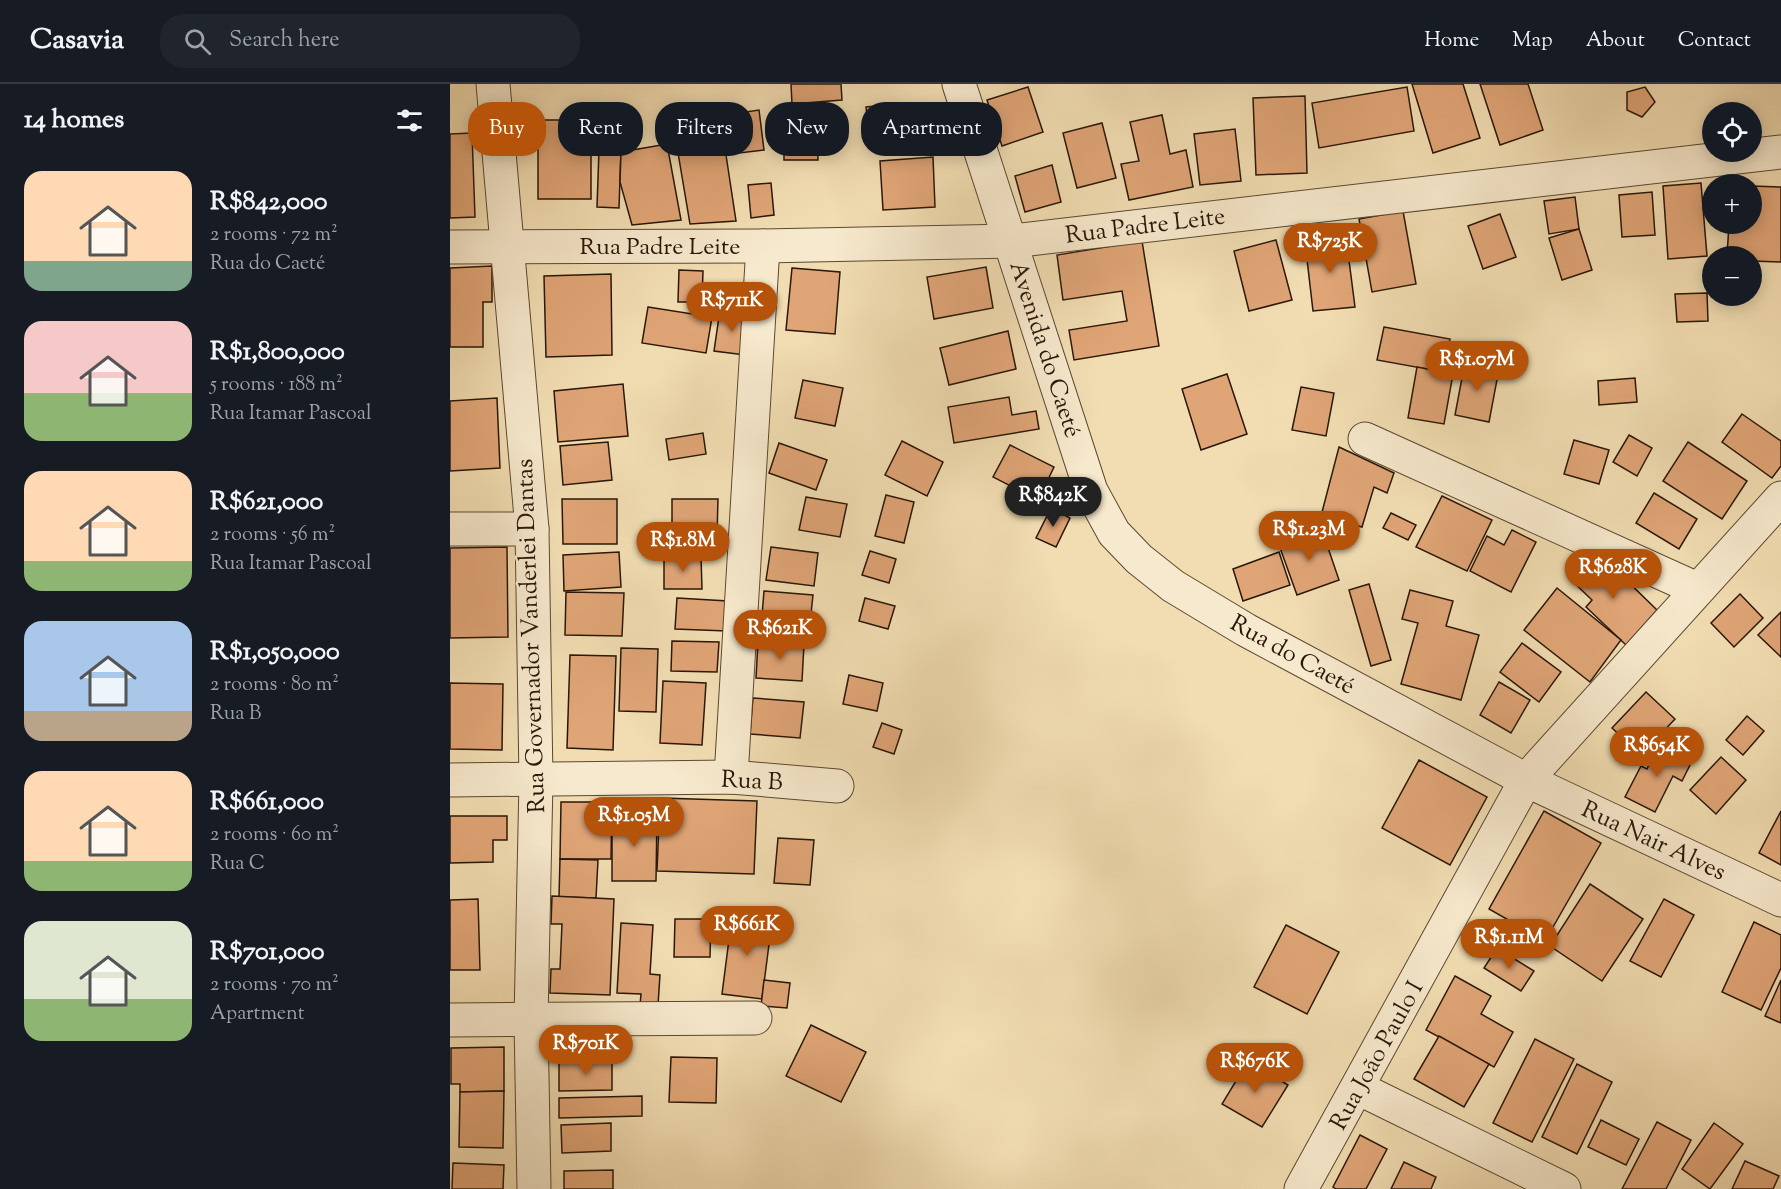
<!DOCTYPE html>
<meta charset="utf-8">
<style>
:root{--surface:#171b24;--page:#20242c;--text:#f1f3f6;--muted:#9ea1a6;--line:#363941;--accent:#b45309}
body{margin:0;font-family:"Sorts Mill Goudy",serif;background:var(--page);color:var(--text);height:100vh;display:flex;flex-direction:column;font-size:22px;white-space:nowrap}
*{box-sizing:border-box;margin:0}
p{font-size:20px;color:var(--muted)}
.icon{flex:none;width:33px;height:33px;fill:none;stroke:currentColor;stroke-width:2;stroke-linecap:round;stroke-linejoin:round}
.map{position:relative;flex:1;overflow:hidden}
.side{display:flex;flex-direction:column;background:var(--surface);width:450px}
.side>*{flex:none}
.banner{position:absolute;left:18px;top:18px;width:570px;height:54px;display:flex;gap:12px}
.controls{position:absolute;left:1252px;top:18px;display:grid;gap:12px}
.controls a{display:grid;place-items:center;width:60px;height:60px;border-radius:50%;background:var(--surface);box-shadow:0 3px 15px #0003;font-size:30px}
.price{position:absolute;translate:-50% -51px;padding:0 14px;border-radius:21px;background:var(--accent);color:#fff;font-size:20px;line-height:39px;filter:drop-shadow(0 2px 3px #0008)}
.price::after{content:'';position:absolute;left:50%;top:36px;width:18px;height:14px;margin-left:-9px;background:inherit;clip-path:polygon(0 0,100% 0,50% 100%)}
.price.selected{background:#222;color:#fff}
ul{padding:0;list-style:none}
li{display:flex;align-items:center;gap:18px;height:150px;padding:0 24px}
li span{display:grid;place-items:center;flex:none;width:168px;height:120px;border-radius:18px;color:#555}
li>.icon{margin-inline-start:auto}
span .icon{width:72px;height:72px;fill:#fffc;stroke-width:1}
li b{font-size:26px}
h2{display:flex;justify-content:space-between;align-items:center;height:72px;padding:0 24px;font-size:26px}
.pill{padding:0 21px;border-radius:24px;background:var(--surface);box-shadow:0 3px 15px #0003;font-size:21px;line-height:54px}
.pill.selected{background:var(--accent);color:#fff}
header{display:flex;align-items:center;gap:36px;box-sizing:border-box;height:84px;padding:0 30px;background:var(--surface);border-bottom:2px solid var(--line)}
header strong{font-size:28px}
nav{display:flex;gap:33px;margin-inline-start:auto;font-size:21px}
.search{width:420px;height:54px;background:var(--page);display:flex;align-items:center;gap:15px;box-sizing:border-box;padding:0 21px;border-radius:24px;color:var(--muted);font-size:22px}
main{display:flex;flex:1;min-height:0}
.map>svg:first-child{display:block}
</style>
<header>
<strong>Casavia</strong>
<div class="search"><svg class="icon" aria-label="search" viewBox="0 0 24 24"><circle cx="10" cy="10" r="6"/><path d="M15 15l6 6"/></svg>Search here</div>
<nav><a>Home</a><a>Map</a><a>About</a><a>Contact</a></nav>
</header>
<main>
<section class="side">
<h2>14 homes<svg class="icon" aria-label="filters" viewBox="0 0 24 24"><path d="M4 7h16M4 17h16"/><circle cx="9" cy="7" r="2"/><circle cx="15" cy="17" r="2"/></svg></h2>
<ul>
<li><span style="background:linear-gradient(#ffd9b3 75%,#7fa58c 0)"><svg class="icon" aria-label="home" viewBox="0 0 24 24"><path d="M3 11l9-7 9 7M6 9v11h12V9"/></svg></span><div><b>R$842,000</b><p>2 rooms · 72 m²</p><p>Rua do Caeté</p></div></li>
<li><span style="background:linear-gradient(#f6c9c9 60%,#8fb573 0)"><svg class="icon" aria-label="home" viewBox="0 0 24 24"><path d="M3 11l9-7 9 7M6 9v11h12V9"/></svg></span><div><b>R$1,800,000</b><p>5 rooms · 188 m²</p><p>Rua Itamar Pascoal</p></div></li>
<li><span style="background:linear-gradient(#ffd9b3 75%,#8fb573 0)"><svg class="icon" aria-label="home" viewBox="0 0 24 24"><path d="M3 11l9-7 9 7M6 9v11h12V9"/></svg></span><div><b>R$621,000</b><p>2 rooms · 56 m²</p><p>Rua Itamar Pascoal</p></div></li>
<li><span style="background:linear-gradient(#a9c7e8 75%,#b9a48a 0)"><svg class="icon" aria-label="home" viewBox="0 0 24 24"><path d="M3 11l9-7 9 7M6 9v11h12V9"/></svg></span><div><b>R$1,050,000</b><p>2 rooms · 80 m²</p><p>Rua B</p></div></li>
<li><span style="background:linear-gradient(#ffd9b3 75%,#8fb573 0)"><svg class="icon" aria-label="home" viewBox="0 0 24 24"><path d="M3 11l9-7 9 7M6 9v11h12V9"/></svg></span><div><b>R$661,000</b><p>2 rooms · 60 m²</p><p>Rua C</p></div></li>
<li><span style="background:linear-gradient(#dfe7d0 65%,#8fb573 0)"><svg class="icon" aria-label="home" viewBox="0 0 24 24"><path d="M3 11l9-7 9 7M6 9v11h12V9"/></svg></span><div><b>R$701,000</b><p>2 rooms · 70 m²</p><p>Apartment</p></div></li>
</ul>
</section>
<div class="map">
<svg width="1331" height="1105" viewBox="0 0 1331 1105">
<rect width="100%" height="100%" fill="#f2ddb2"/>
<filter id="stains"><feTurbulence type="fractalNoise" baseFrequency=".00333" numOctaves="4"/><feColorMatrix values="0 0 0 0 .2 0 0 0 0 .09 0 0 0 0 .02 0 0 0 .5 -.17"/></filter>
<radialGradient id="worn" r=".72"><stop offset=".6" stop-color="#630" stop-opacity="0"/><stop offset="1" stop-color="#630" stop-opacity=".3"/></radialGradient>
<g fill="#e0a577" stroke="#291709" stroke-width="1.5">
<path d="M341 0H391L392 16 342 20Z"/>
<path d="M962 0H1013L1030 54 983 69Z"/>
<path d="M1030 0H1078L1093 46 1050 61Z"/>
<path d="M578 3 593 48 552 62 537 16Z"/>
<path d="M957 3 964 47 869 64 862 19Z"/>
<path d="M1195 3 1205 18 1192 33 1177 26V8Z"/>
<path d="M855 12 857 89 806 91 803 14Z"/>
<path d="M437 21 439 54 419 56 416 23Z"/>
<path d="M309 26 314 66 281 70 276 31Z"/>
<path d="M712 31 720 70 736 66 743 103 679 116 671 80 689 77 680 38Z"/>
<rect x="88" y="36" width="53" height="79"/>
<path d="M150 37H172L169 124 147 123Z"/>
<path d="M271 38 286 137 240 140 224 45Z"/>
<path d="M652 39 666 94 627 104 613 49Z"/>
<path d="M785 45 791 97 750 101 744 50Z"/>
<path d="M22 49 25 133 0 134V50Z"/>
<path d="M334 50H367L368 76H334Z"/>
<path d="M217 60 231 136 182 141 170 98 171 68Z"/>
<path d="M483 73 485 123 433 126 430 77Z"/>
<path d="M602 81 611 118 575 128 565 92Z"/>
<path d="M321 99 324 131 301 134 298 101Z"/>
<path d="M1251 99 1257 172 1218 175 1213 102Z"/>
<path d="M1302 102 1331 103V178L1302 177V172H1277L1279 140H1302Z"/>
<path d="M1202 108 1205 151 1172 153 1169 111Z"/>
<path d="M1125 113 1129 145 1099 150 1094 117Z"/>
<path d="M953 127 966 200 922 208 909 135Z"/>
<path d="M1050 130 1066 173 1033 185 1018 142Z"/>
<path d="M1129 145 1142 186 1112 196 1099 154Z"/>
<path d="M896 153 905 223 863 227 855 158Z"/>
<path d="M826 156 842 216 799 227 784 167Z"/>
<path d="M692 157 709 262 624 276 619 246 677 237 672 207 613 216 607 171Z"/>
<path d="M42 182V218H33V263H0V184Z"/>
<path d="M536 183 543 224 484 235 477 193Z"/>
<path d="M342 184 390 188 385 250 336 246Z"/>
<path d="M229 186 253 187 252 218H228Z"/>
<path d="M161 190 162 271 96 273 94 192Z"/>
<path d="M1257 209 1258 237 1227 238 1225 210Z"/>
<path d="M198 223 262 233 256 269 192 259Z"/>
<path d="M270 226 301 230 295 271 264 267Z"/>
<path d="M934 243 1000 255 993 288 927 276Z"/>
<path d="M558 247 566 285 499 301 490 264Z"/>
<path d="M1015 278 1049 285 1039 338 1005 331Z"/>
<path d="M967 283 1003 290 994 340 958 334Z"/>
<path d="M777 290 797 350 751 366 732 305Z"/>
<path d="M1185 294 1187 318 1149 321 1148 297Z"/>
<path d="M353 296 393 304 385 342 345 334Z"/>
<path d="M173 300 178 352 108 358 104 307Z"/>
<path d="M851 303 884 309 876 352 842 346Z"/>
<path d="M559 313 562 331 586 327 589 345 504 359 498 323Z"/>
<path d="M47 314 50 384 0 387V317Z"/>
<path d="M1292 330 1331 357V382L1322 394 1272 358Z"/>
<path d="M253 349 256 370 219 376 216 355Z"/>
<path d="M1179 351 1202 364 1187 392 1163 378Z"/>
<path d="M1124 356 1159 366 1149 400 1114 390Z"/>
<path d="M452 357 493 378 477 412 435 391Z"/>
<path d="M158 358 162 396 113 401 110 362Z"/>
<path d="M1238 358 1297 397 1272 435 1213 397Z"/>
<path d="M329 359 377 376 366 406 319 389Z"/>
<path d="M560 361 604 383 588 416 543 393Z"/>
<path d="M889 363 944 389 937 409 924 403 912 443 871 432Z"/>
<path d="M1204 409 1247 435 1229 465 1186 439Z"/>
<path d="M436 411 464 418 454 459 425 452Z"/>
<path d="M992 412 1042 436 1017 487 966 463Z"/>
<path d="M356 413 397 420 390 453 349 446Z"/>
<path d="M112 415H167V460H113Z"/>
<path d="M222 415H268L267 451 222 450Z"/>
<path d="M601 424 620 434 606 463 586 454Z"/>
<path d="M941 429 966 441 958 456 933 444Z"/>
<path d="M872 446 889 496 847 511 829 461Z"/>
<path d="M1062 446 1086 458 1061 508 1020 487 1037 452 1054 461Z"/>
<path d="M57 463 58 553 0 554V464Z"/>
<path d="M321 463 368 469 364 502 316 496Z"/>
<path d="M420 467 446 475 439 499 412 491Z"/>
<path d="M169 468 171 503 114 507 113 471Z"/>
<path d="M829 468 840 501 793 517 783 485Z"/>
<path d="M214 472H251L252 505H214Z"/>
<path d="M1132 476 1169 489 1207 526 1176 561 1136 523 1142 516 1118 493Z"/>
<path d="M919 500 941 576 921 582 899 506Z"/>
<path d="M1107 504 1171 556 1140 598 1074 546Z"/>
<path d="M960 506 1003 517 996 542 1029 551 1011 616 951 600 968 539 952 535Z"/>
<path d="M314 507 363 511 359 548 311 544Z"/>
<path d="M116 508 174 509 172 552 115 551Z"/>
<path d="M1290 510 1313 534 1284 563 1261 539Z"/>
<path d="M227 514 278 517 277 547 225 545Z"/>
<path d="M415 514 445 522 438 545 409 537Z"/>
<path d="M1331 528V573L1308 551Z"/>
<path d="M222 557 269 558 267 588 221 587Z"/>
<path d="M308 557 354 560 352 597 306 594Z"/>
<path d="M1072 559 1111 588 1089 618 1050 588Z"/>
<path d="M171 564 208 565 206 628 169 627Z"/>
<path d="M120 571 166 572 163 666 117 664Z"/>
<path d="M399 591 433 599 427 627 393 620Z"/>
<path d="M213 597 256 599 252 661 210 659Z"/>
<path d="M1049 598 1080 616 1061 649 1030 631Z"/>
<path d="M0 599 53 600 52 666 0 665Z"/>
<path d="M1196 608 1225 635 1191 671 1162 644Z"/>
<path d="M303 614 354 618 350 654 300 650Z"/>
<path d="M1297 632 1314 647 1293 671 1276 656Z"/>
<path d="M432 639 452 646 444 670 423 663Z"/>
<path d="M1208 660 1242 677 1232 697 1223 692 1205 728 1175 713 1191 682 1197 685Z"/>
<path d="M1271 673 1296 696 1266 730 1240 706Z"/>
<path d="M969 676 1037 713 1000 781 932 744Z"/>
<path d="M210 714 307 717 304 790 207 787Z"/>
<path d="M111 718H162L161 775H110Z"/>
<path d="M1094 727 1151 759 1095 857 1039 825Z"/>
<path d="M1331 727V781L1309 769Z"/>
<path d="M0 732H57V756H43V778L0 779Z"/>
<path d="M162 732H207L206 797H162Z"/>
<path d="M328 754 364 756 360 801 324 799Z"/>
<path d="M110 775 148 776 146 814 109 813Z"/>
<path d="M1140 800 1193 835 1152 897 1100 862Z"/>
<path d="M102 812 164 815 160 911 100 909 101 885H110L112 840H101Z"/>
<path d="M28 815 30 886H0V816Z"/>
<path d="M1214 815 1244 831 1211 893 1180 877Z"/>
<path d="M282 832 322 837 312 915 272 910Z"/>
<path d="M225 835H261L260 873H224Z"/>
<path d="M1304 838 1331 851V884L1311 926 1272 908Z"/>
<path d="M171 839 203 841 200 890 210 891 208 921H190L191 910 167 909Z"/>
<path d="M836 841 889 868 857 930 804 903Z"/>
<path d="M1047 864 1084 887 1071 907 1034 884Z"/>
<path d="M1005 892 1041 912 1031 930 1063 948 1044 983 976 946Z"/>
<path d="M314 896 340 899 337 924 311 922Z"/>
<path d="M1331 896V939L1315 932Z"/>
<path d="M361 941 416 968 391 1018 336 992Z"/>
<path d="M989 952 1039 980 1014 1023 964 995Z"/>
<path d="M1085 955 1124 975 1082 1058 1043 1039Z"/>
<path d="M54 963V1007L10 1008V1000H1V964Z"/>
<path d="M221 973 267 974 266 1019 219 1018Z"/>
<path d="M162 976V1006L109 1007V978Z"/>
<path d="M798 977 838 1001 812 1043 772 1020Z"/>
<path d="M1127 980 1162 998 1127 1070 1092 1053Z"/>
<path d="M54 1007 53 1064 9 1063 10 1008Z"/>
<path d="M192 1012V1032L109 1034V1014Z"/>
<path d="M1151 1036 1189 1055 1176 1081 1138 1063Z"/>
<path d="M1207 1038 1241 1056 1216 1105H1172Z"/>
<path d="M161 1039V1067L112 1069 111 1041Z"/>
<path d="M1264 1039 1293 1060 1260 1105 1232 1085Z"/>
<path d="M910 1051 937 1065 916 1105H886L883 1103Z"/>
<path d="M1295 1077 1329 1092 1323 1105H1282Z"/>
<path d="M954 1078 986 1093 981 1105H941Z"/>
<path d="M3 1079 54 1081 53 1105H2Z"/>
<path d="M163 1086V1105H114V1087Z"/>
</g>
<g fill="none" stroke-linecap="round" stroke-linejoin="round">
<g stroke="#5b4833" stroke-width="35">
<g id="minor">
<path d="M43 0 82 445 86 696 81 936 84 1105"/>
<path d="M509 0 641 407 664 449 689 475 723 502 796 546 1076 696 1331 816"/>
<path d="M0 163 313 162 562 157 1331 68"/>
<path d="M915 355 1247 505"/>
<path d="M0 445H82"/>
<path d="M281 693 313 162"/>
<path d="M0 696 281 693 387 702"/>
<path d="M0 936 305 934"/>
<path d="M908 1004 1114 1105"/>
<path d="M851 1105 1076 696 1331 414"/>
</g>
</g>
<use href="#minor" stroke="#f7e9cd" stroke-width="33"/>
</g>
<g text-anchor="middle" stroke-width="4.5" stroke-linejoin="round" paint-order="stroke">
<g font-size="24" fill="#291709" stroke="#f7e9cd">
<text transform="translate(695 141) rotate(-7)" y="8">Rua Padre Leite</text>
<text x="210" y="170">Rua Padre Leite</text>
<text transform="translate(596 265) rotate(72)" y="8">Avenida do Caeté</text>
<text transform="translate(80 552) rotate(-92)" y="8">Rua Governador Vanderlei Dantas</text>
<text transform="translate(843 570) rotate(29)" y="8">Rua do Caeté</text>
<text transform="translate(302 696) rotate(3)" y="8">Rua B</text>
<text transform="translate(1204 756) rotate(25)" y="8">Rua Nair Alves</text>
<text transform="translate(926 971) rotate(-61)" y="8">Rua João Paulo I</text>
</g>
</g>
<rect width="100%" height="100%" filter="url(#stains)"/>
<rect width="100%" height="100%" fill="url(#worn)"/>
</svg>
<div class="controls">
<a><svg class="icon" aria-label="locate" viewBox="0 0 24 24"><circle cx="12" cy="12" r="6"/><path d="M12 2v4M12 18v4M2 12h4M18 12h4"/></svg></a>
<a>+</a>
<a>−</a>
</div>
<b class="price" style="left:880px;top:190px">R$725K</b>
<b class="price" style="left:282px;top:249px">R$711K</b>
<b class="price" style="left:1027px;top:308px">R$1.07M</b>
<b class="price selected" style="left:603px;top:444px">R$842K</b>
<b class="price" style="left:859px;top:478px">R$1.23M</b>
<b class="price" style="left:233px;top:489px">R$1.8M</b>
<b class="price" style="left:1163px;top:516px">R$628K</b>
<b class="price" style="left:330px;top:577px">R$621K</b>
<b class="price" style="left:1207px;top:694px">R$654K</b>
<b class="price" style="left:184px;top:764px">R$1.05M</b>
<b class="price" style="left:297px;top:873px">R$661K</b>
<b class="price" style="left:1059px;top:886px">R$1.11M</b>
<b class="price" style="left:136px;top:992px">R$701K</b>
<b class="price" style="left:805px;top:1010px">R$676K</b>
<div class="banner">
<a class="pill selected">Buy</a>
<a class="pill">Rent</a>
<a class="pill">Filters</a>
<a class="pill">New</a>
<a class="pill">Apartment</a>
</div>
</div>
</main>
